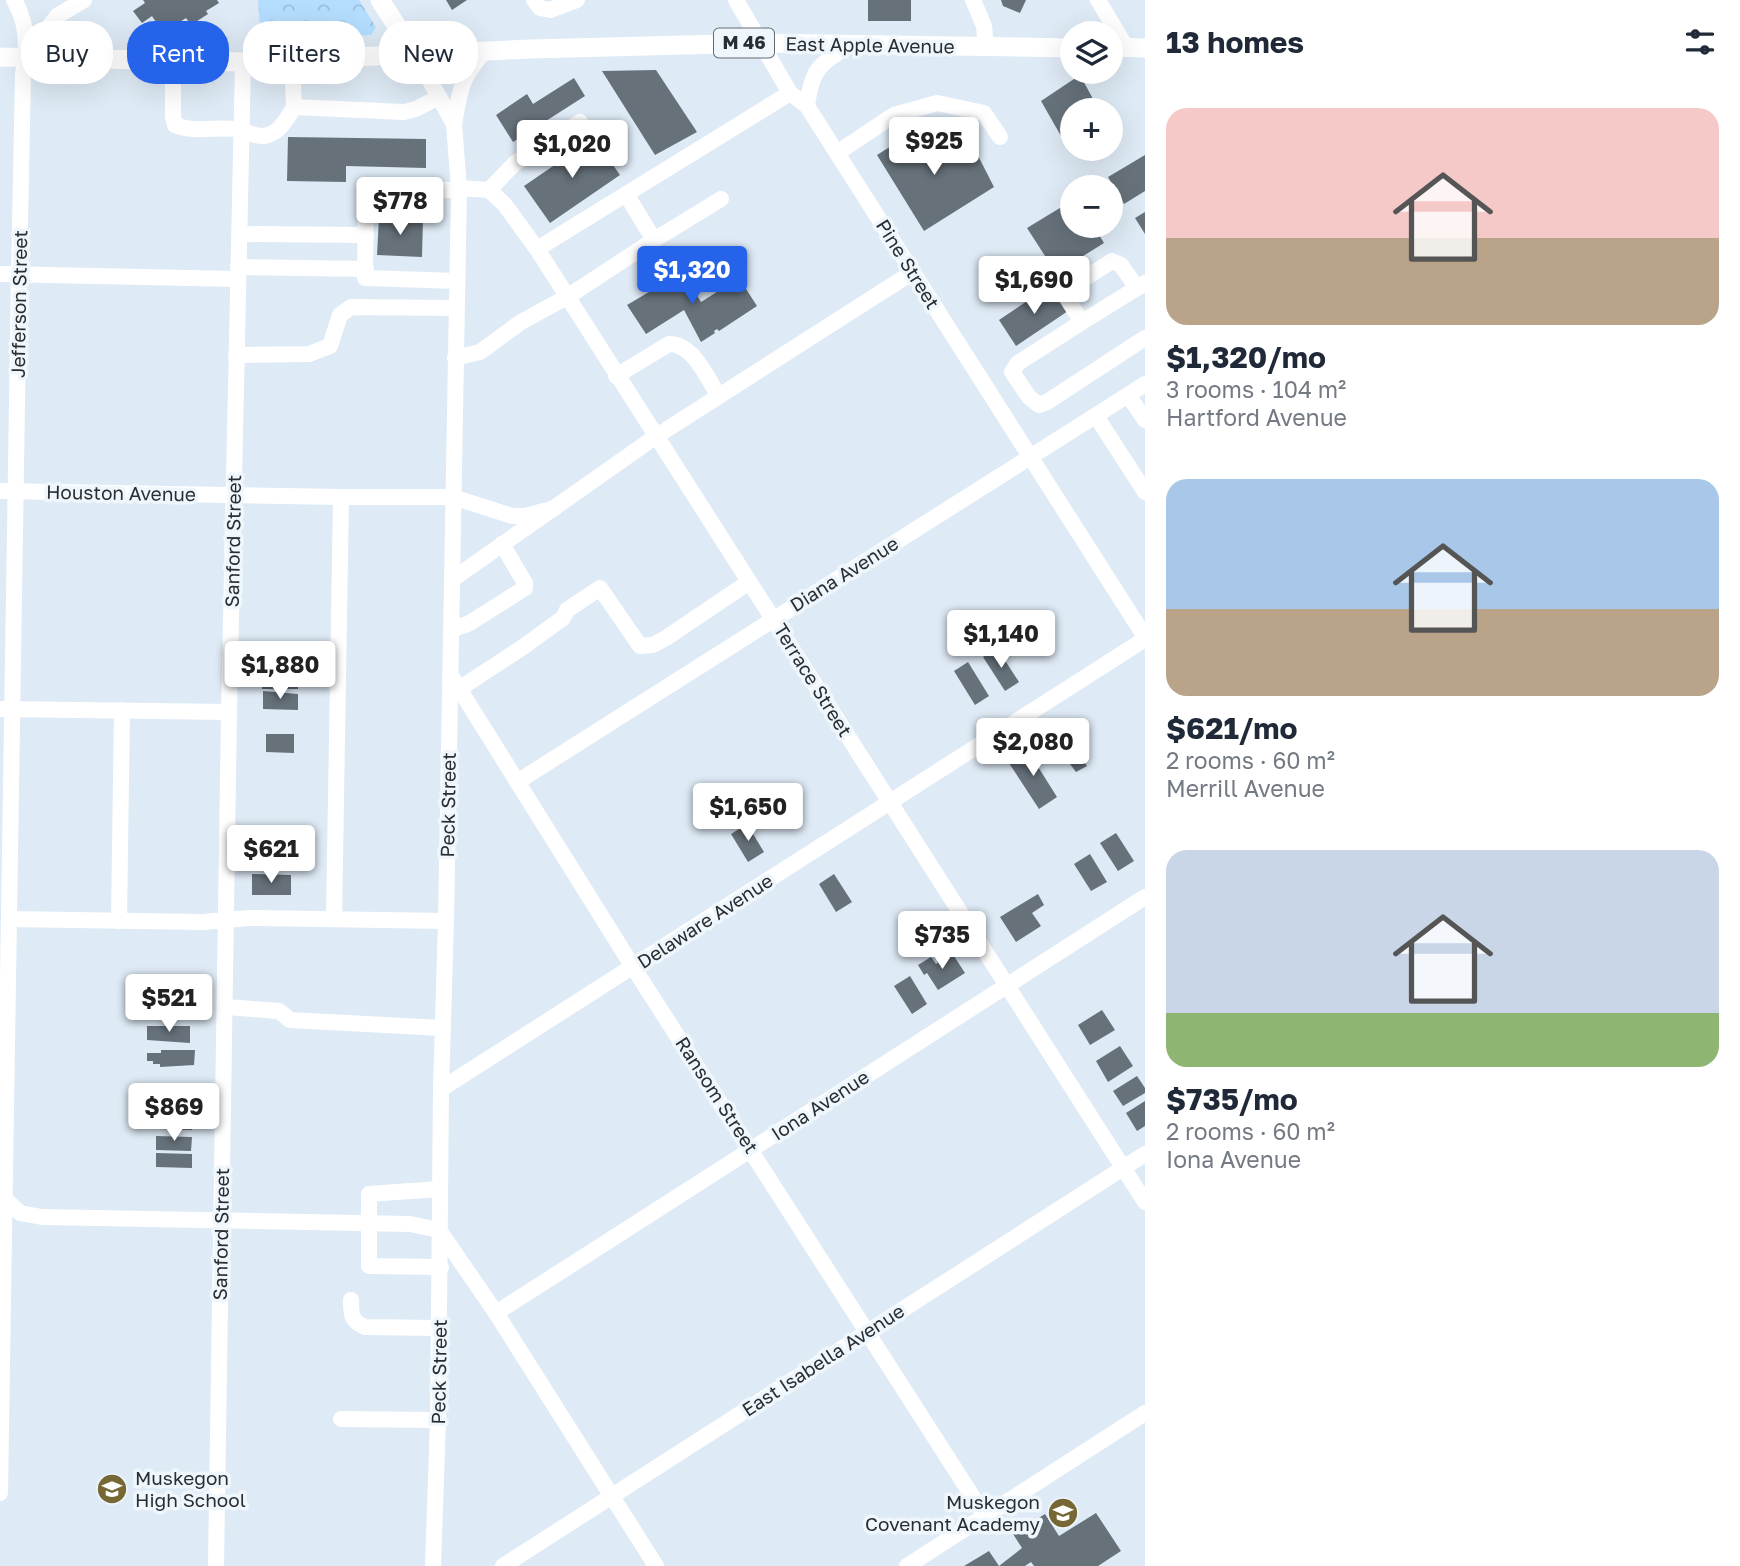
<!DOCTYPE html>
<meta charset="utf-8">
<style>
:root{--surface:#fff;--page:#f2f2f3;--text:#1f2937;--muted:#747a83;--accent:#2563eb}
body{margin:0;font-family:"Golos Text",sans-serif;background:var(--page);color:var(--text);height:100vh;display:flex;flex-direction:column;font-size:26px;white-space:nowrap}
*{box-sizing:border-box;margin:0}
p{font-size:23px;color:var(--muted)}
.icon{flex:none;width:38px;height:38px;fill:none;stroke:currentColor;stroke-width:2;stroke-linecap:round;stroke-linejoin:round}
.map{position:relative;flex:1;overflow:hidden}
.side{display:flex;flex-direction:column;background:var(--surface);width:595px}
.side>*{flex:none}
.hud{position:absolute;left:21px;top:21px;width:665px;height:63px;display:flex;gap:14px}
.fabs{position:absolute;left:1060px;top:21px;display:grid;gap:14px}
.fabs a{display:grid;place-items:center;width:63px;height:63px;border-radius:50%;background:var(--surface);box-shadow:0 7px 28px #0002;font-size:35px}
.price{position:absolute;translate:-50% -60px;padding:0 16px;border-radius:7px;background:#fff;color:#222;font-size:23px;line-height:46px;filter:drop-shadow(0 2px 4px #0008)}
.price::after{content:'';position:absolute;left:50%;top:42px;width:21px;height:16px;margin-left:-10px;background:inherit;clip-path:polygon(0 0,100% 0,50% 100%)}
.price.active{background:var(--accent);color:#fff}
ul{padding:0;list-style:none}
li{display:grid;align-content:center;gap:14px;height:371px;padding:0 21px}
li span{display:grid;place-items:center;height:217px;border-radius:21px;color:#555}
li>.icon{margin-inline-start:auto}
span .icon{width:126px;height:126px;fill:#fffc;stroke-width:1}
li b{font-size:30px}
h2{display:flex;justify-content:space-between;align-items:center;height:84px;padding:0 21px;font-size:30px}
.chip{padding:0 24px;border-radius:28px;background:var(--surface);box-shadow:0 7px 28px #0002;font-size:24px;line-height:63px}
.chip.active{background:var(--accent);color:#fff}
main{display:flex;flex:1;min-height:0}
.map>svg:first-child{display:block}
</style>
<main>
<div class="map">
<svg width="1145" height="1566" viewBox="0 0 1145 1566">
<defs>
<pattern id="park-crowns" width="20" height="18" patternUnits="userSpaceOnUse" patternTransform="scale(1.75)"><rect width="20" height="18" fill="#b4deff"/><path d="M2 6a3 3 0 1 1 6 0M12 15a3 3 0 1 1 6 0" fill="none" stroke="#9bbfdb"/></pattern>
</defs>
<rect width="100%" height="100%" fill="#deeaf5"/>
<path fill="url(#park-crowns)" d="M258 0H359L376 27 371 35 261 39Z"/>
<g fill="#66717a">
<path d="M143 0H217L219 3 206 11 208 14 191 25 186 18 163 33 152 16 142 23 133 11 145 3Z"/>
<path d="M446 0H467L452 10Z"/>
<rect x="868" y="0" width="43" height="21"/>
<path d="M1001 0H1026L1020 13 1003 6Z"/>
<path d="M656 70 697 132 655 155 602 71Z"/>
<path d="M1080 75 1099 110H1073V138L1065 143 1041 101Z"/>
<path d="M574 78 585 96 513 142 496 115 527 94 533 104Z"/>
<path d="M923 126 945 160 971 142 994 187 924 231 877 155Z"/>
<path d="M288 137 426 139V168L346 166V182L287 181Z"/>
<path d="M594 138 620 175 550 223 524 186Z"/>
<path d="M1145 155V191L1124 204 1108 177Z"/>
<path d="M1073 200V226H1109L1098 233 1104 243 1056 273 1027 228Z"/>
<path d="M1145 212V234L1135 218Z"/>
<path d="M379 217 423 218 422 257 377 255Z"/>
<path d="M681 268 698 293 696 294 701 302 739 278 757 306 719 331 717 329 714 331 715 333 701 342 684 310 646 334 627 305 671 279 669 276Z"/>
<path d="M1051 285 1068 311 1016 346 999 320Z"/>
<path d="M997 648 1019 682 1005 691 983 657Z"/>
<path d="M968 662 989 696 975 705 954 671Z"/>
<path d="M262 669H291V678H298V689H262Z"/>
<path d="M263 691 298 694V710L263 709Z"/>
<path d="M1064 730 1072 742 1075 740 1081 749 1077 751 1087 766 1076 772 1054 743 1057 739 1055 735Z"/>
<path d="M266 734H294V753L266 752Z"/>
<path d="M1033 748 1041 759 1035 762 1057 797 1039 809 1009 763Z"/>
<path d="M747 824 764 852 748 862 731 834Z"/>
<path d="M1116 833 1134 861 1118 871 1100 843Z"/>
<path d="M1090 854 1107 882 1091 891 1074 864Z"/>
<path d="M252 874 291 875V895H252Z"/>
<path d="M834 874 852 902 836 912 819 884Z"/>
<path d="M1038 894 1044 905 1032 913 1041 926 1016 942 1000 917Z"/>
<path d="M952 953 965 973 938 990 927 973 924 975 918 965 931 957 936 964Z"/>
<path d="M910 976 927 1004 912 1014 894 986Z"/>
<path d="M1102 1010 1115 1030 1090 1045 1078 1025Z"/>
<path d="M147 1026H190V1043L147 1040Z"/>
<path d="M1120 1046 1133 1066 1108 1082 1096 1061Z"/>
<path d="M161 1050H195L194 1065 160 1067V1064H153V1061H147V1053H161Z"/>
<path d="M1137 1076 1145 1088V1093L1123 1106 1113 1091Z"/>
<path d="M151 1093H192V1108L150 1109Z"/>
<path d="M1145 1101V1126L1137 1131 1126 1113Z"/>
<path d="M157 1115 188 1116 187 1122H192V1130L157 1129Z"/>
<path d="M156 1136 192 1137 191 1151 156 1150Z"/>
<path d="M156 1153 192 1154V1168L156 1167Z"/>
<path d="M1096 1513 1121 1551 1098 1566H1034L1031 1562 1025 1566H999L1022 1548 1013 1534 1045 1514 1059 1536Z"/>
<path d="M989 1551 999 1566H964Z"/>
</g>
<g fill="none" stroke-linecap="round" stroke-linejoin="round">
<g stroke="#fff" stroke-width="16">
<path d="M534 0 540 8 550 10 577 0"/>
<path d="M736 0 790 93 807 106 1145 637"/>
<path d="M973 0 984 26 986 48"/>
<path d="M1098 0 1126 47"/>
<path d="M415 54 454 124 459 188 446 921 441 1089 438 1420 433 1566"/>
<path d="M26 58 57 16 84 0"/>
<path d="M173 60V117L175 125C197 134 219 125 241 130 250 133 258 138 268 135 280 132 288 117 294 107"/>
<path d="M292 60 294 107 404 112 416 109 439 97"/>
<path d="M807 106C812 67 820 64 852 44"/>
<path d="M454 124C460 90 461 77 485 51"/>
<path d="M837 153 894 115 937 103 984 113 1000 137"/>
<path d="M459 188 489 190 505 205 537 249 1145 1202"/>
<path d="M489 190 515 163 580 122"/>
<path d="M239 234 366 235"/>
<path d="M654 240 721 199"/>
<path d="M537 249 790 93"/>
<path d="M238 267 366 269"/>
<path d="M0 274 238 279"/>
<path d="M457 281 365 278 366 189 459 190"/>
<path d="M1145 283 1137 288 1121 265 1112 261 1068 289 1064 293 1066 297 1082 322 1018 363 1012 372 1029 397 1039 405 1047 402 1145 338"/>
<path d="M1082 322 1137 288"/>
<path d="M236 355 309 354 330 346 340 315 351 307 456 308"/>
<path d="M455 358 480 352 521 322 567 297 654 240 626 194"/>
<path d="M616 376 669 344C694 344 706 377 719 396"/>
<path d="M1145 384 1128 395 1145 420"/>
<path d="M1096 416 1145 492"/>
<path d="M0 491 341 497H453L512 516H525L555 508"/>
<path d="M453 579 655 437 913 272"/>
<path d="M452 629 468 624 525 588V583L502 544"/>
<path d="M450 674 633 967 985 1516"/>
<path d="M459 689 523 647 563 618 567 610 600 588 640 646 653 645 666 638 749 582"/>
<path d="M0 709 229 712"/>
<path d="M517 782 1128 395"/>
<path d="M9 919 203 922 248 918 446 921"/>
<path d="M334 919 341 497"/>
<path d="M119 921 122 710"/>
<path d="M225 1007 279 1011 290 1020 442 1028"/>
<path d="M441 1089 1145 639"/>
<path d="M439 1189 369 1194V1266L441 1267"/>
<path d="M0 1194 20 1213 42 1217 410 1224 439 1230 496 1313 656 1566"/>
<path d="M351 1300C351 1315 351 1321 365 1327L439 1328"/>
<path d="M496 1313 1145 897"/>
<path d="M341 1419 438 1420"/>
<path d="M0 1493 19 275 23 74C28 49 28 23 14 0"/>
<path d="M216 1566 229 712 243 62"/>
<path d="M503 1566 1145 1154"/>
<path d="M907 1566 1145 1413"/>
</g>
<g stroke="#fff" stroke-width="19">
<path d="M380 0 415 54"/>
<path d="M1111 47 1145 48"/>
<path d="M0 57 243 62 531 49 761 43 1073 48"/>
</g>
</g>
<defs>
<g id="school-disc" transform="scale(1.575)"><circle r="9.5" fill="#776735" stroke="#eff7fd"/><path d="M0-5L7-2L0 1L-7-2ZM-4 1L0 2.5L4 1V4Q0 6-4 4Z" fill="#fff"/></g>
</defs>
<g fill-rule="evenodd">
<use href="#school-disc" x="112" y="1489"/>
<use href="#school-disc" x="1063" y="1513"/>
</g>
<g text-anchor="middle" stroke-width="7" stroke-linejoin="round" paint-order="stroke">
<rect fill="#eff7fd" stroke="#646a6f" stroke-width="2" x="714" y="28.5" width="60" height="29" rx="5"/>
<g font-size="18" font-weight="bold" fill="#292e32">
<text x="744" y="49">M 46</text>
</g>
<g font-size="19" fill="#292e32" stroke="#eff7fd">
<text transform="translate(870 45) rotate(1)" y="7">East Apple Avenue</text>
<text transform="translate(908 264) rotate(58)" y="7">Pine Street</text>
<text transform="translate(19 304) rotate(-89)" y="7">Jefferson Street</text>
<text transform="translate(121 493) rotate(1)" y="7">Houston Avenue</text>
<text transform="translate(233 541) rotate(-89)" y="7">Sanford Street</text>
<text transform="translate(844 574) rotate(-32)" y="7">Diana Avenue</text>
<text transform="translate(813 680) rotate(58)" y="7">Terrace Street</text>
<text transform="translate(448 805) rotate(-89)" y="7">Peck Street</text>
<text transform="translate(705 921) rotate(-33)" y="7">Delaware Avenue</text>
<text transform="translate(717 1095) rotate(57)" y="7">Ransom Street</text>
<text transform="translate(820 1105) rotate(-33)" y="7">Iona Avenue</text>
<text transform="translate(221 1234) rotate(-89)" y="7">Sanford Street</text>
<text transform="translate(823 1360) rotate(-33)" y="7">East Isabella Avenue</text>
<text transform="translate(439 1372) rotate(-89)" y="7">Peck Street</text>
</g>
<g font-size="19" fill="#292e32" stroke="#eff7fd" text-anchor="start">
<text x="135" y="1485">Muskegon<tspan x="135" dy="22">High School</tspan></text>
<text x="1040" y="1509" text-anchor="end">Muskegon<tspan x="1040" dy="22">Covenant Academy</tspan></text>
</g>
</g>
</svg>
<div class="fabs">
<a><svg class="icon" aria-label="layers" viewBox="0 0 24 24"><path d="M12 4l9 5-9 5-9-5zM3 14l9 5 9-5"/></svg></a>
<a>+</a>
<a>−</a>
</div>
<b class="price" style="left:934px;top:177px">$925</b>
<b class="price" style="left:572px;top:180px">$1,020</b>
<b class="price" style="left:400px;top:237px">$778</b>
<b class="price active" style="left:692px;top:306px">$1,320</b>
<b class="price" style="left:1034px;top:316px">$1,690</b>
<b class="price" style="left:1001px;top:670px">$1,140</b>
<b class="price" style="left:280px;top:701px">$1,880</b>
<b class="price" style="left:1033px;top:778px">$2,080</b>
<b class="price" style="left:748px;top:843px">$1,650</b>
<b class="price" style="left:271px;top:885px">$621</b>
<b class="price" style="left:942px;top:971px">$735</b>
<b class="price" style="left:169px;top:1034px">$521</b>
<b class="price" style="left:174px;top:1143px">$869</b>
<div class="hud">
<a class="chip">Buy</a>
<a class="chip active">Rent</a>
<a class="chip">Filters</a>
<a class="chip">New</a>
</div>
</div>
<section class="side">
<h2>13 homes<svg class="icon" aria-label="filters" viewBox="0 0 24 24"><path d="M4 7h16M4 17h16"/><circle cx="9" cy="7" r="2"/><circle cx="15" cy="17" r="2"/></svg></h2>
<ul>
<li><span style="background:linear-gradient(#f6c9c9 60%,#b9a48a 0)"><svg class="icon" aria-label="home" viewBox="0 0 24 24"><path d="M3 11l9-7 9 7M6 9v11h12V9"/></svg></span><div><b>$1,320/mo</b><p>3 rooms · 104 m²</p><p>Hartford Avenue</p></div></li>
<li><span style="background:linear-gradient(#a9c7e8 60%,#b9a48a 0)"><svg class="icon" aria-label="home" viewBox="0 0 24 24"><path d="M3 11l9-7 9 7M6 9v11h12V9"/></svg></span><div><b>$621/mo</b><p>2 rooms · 60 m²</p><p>Merrill Avenue</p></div></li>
<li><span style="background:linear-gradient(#c9d6e8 75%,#8fb573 0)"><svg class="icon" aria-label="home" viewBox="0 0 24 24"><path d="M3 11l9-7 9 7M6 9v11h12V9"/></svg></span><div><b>$735/mo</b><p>2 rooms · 60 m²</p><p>Iona Avenue</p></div></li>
</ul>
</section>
</main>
